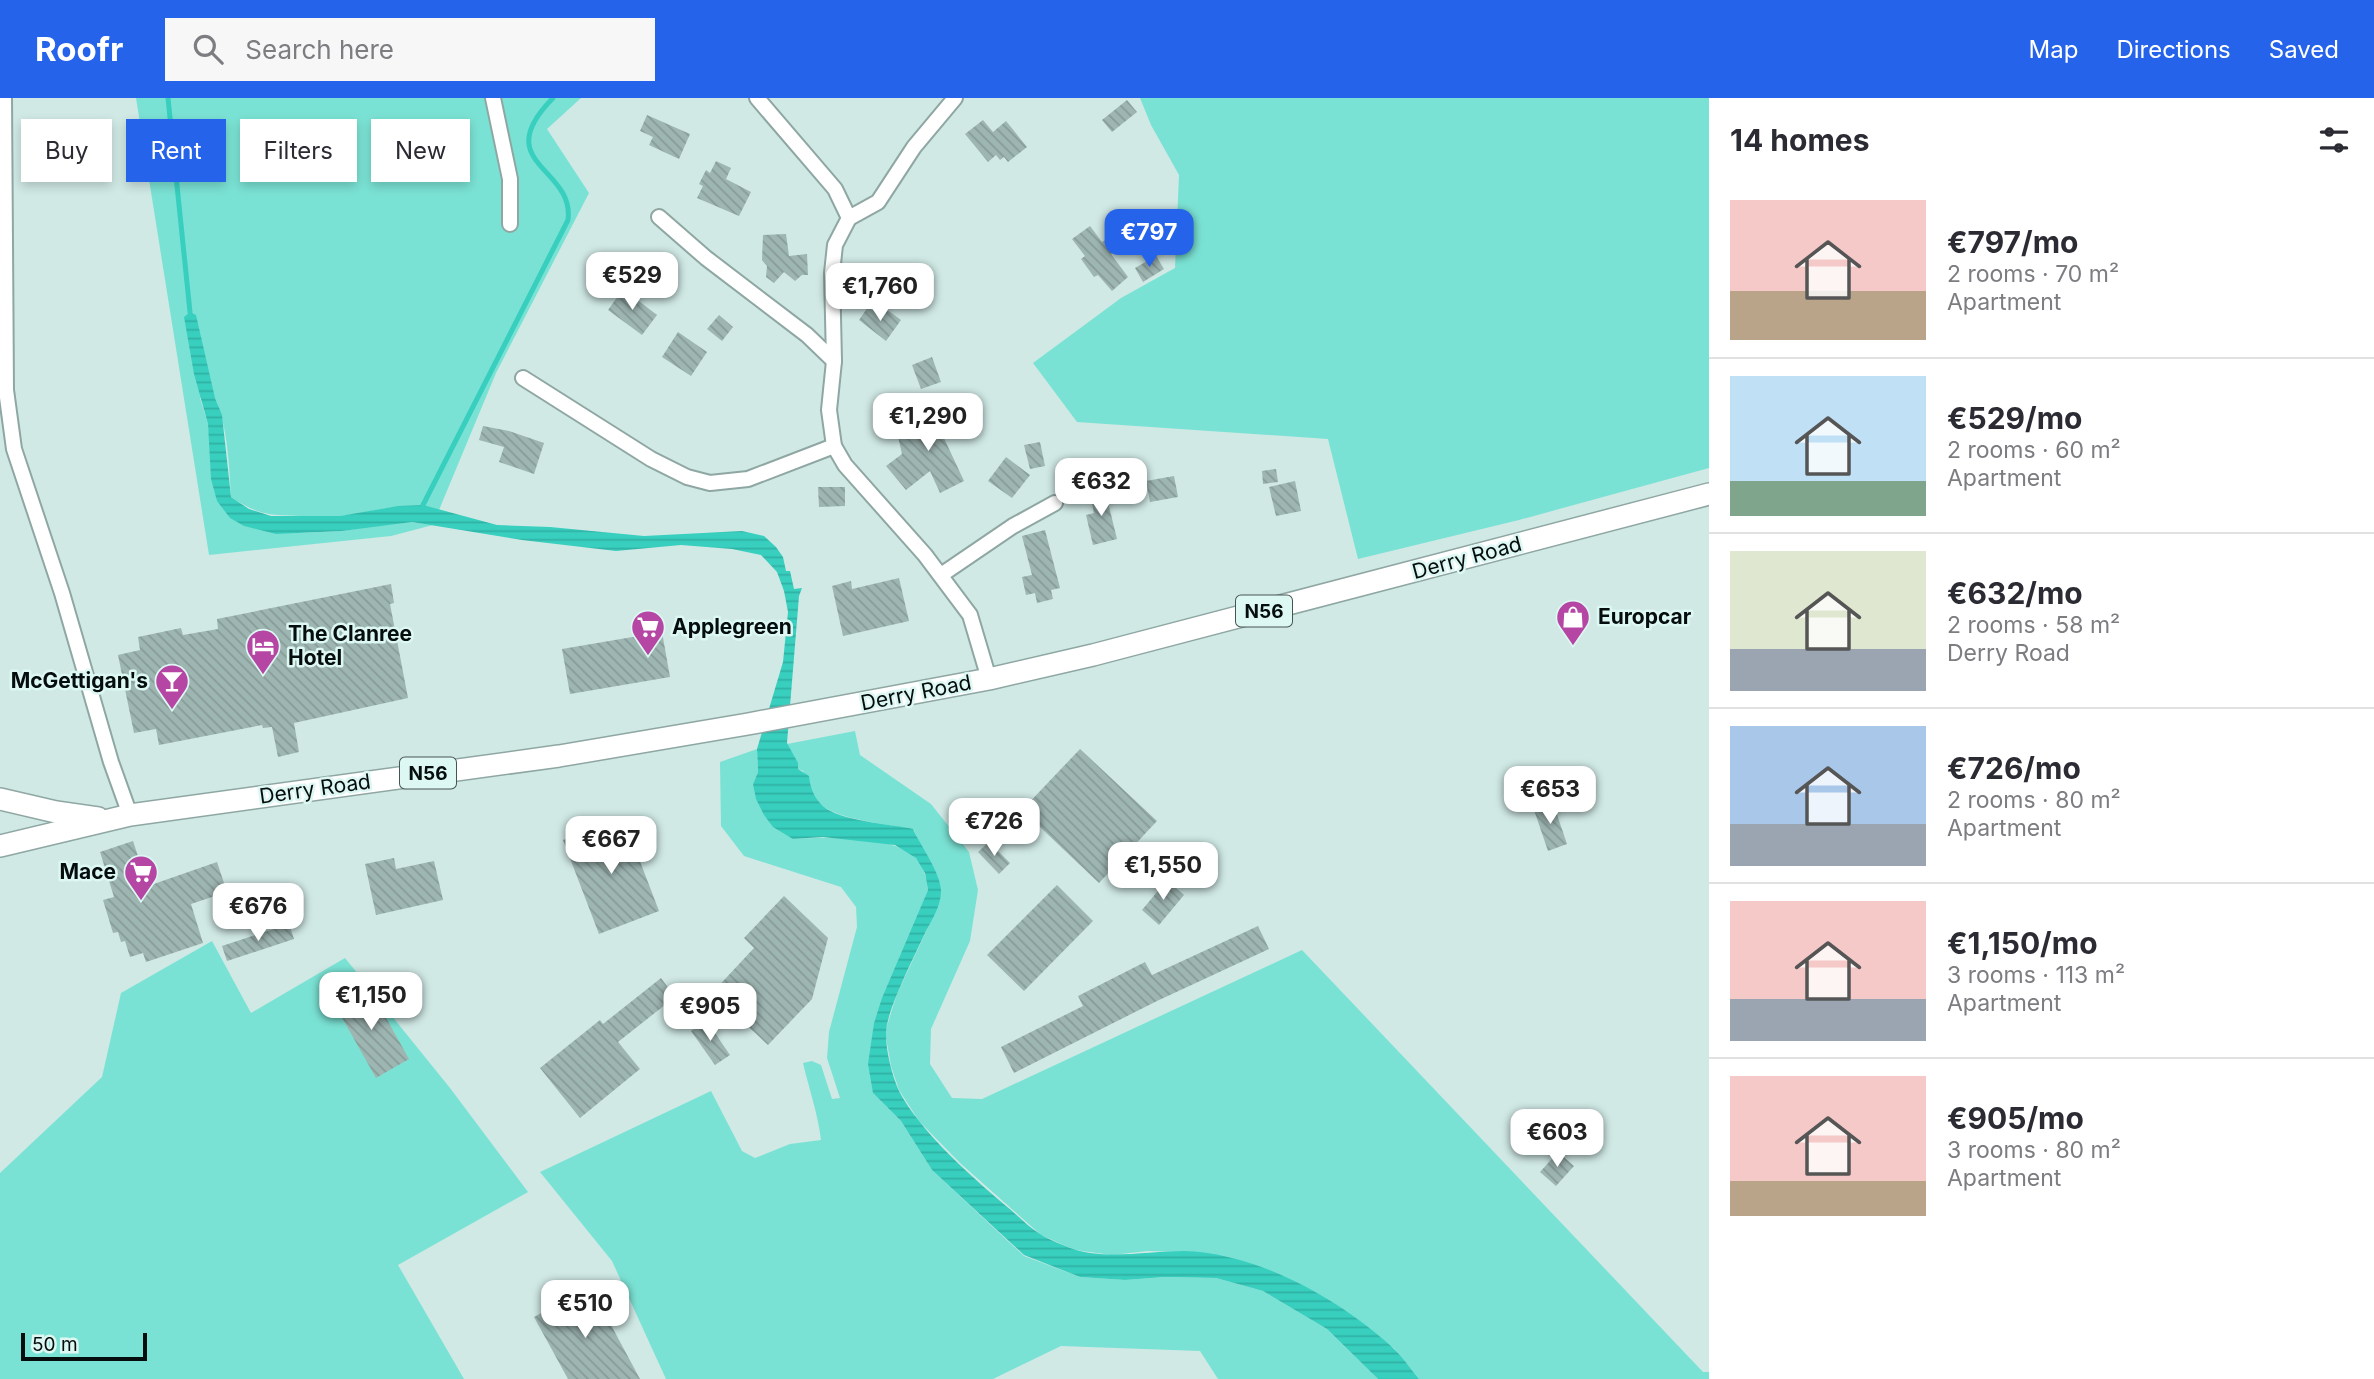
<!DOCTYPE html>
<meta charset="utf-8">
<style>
:root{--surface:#fff;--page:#f7f7f7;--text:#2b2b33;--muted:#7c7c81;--line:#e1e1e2;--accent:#2563eb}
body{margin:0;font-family:Inter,sans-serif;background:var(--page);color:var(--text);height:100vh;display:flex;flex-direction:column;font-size:26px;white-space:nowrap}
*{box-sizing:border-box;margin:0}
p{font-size:23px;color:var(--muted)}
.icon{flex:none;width:38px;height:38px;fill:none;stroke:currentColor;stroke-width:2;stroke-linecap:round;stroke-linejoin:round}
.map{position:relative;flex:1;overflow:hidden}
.drawer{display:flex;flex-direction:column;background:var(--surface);width:665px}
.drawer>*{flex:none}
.top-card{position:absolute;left:21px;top:21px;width:665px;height:63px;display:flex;gap:14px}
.scale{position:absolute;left:21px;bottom:18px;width:126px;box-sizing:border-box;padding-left:7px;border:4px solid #060e0d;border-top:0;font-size:19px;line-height:24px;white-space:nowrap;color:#060e0d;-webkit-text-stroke:5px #ddf7f2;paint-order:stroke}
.price{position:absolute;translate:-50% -60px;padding:0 16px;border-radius:14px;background:#fff;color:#222;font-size:23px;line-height:46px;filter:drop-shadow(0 2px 4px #0008)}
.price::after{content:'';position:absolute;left:50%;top:42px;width:21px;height:16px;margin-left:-10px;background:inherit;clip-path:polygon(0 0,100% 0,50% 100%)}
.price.current{background:var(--accent);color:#fff}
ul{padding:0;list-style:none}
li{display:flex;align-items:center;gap:21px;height:175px;padding:0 21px}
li+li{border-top:2px solid var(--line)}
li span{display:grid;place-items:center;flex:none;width:196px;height:140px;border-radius:0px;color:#555}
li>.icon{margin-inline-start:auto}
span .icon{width:84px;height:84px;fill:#fffc;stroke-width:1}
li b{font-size:30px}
h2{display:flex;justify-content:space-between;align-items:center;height:84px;padding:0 21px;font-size:30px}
.pill{padding:0 24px;border-radius:0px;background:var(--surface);box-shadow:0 4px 10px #0003;font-size:24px;line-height:63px}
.pill.current{background:var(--accent);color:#fff}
header{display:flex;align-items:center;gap:42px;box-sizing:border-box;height:98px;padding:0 35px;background:var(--accent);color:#fff}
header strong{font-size:33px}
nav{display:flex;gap:38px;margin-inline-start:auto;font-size:24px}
.search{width:490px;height:63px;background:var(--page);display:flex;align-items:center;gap:18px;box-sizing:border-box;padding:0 24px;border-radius:0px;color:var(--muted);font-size:26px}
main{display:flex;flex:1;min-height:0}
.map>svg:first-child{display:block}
</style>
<header>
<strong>Roofr</strong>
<div class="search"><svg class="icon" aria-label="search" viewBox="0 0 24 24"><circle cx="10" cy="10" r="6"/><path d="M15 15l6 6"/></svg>Search here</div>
<nav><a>Map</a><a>Directions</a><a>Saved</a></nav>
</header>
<main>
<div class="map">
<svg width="1709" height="1281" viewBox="0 0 1709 1281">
<defs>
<pattern id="water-rules" width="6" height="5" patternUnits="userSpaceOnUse" patternTransform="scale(1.75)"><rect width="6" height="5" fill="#38cfbf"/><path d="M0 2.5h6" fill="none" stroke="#30b1a3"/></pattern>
<pattern id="building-back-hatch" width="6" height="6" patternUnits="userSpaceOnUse" patternTransform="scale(1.75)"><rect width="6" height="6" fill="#9eb6b2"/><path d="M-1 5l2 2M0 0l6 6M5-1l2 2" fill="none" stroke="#879b98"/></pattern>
</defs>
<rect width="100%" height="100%" fill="#d0e9e5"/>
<g fill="#7ae2d4">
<path d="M136 0H581L547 31 589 95 496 275 439 412C406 402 374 414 341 418 331 419 319 418 308 418 273 417 261 419 231 399 229 365 228 331 215 300H200L208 326 217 403 299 435 342 433 393 425 412 424 433 427 391 438 209 457Z"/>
<path d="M1140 0H1709V370L1519 422 1358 461 1328 341 1077 324 1033 265 1121 200 1175 170 1179 77 1151 27Z"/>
<path d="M855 633 860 657 931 706 969 754 978 792 970 843 931 931 930 966 952 1000 982 1001 1302 852 1703 1274H1709V1281H1419L1394 1250 1188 1154 1148 1153 1112 1157 1075 1152 1041 1137 960 1065 919 1023 899 992 891 968 885 934 897 896 936 812 921 749 914 732C891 726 838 722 822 707 813 699 808 685 803 673L798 671 787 646Z"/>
<path d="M757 651 758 674 753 686 793 741C824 739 894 736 917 761 925 770 926 781 928 792L874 925 873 995 901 1023 932 1072 1024 1158 1080 1179 1125 1182 1165 1179 1216 1180 1263 1193 1327 1231 1378 1281H1218L1200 1253 1061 1248 993 1281H666L612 1163 540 1074 711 993 742 1053 755 1060 790 1046 821 1042C818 1016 809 991 803 965L812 963 821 967 832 1001 840 1000 827 960 829 934 857 829 856 809 841 789 744 758 721 728 720 664Z"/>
<path d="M212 843 251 915 345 860 450 990 528 1094 398 1167 464 1281H0V1075L102 979 121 895Z"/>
</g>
<path fill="url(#water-rules)" d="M190 214 196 217 215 300 222 317 231 399 249 411 271 418H340L398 408 423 407 497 427 550 429 644 438 742 433 764 438 776 449 783 459 786 473H790L794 491 802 490 799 498 787 645 798 665V671L809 678C810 689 814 700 823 708 839 723 891 726 913 731 920 747 942 777 941 794 941 807 932 822 926 833 916 855 885 915 886 936 886 954 892 977 899 993 921 1035 975 1082 1011 1112 1020 1120 1029 1129 1040 1136 1049 1142 1063 1147 1073 1151 1104 1162 1150 1153 1184 1153 1257 1155 1338 1200 1392 1249 1402 1258 1410 1270 1419 1281H1378L1327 1231 1263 1193 1216 1180 1165 1179 1125 1182 1080 1179 1024 1157 932 1072 901 1023 873 995 868 966 874 925 882 900 928 792 925 775 916 760 895 747 823 739 793 741 773 729 764 717 756 701 753 686 758 674 757 651 783 564 788 514 784 493 777 474 761 457 732 451 681 447 616 453 522 442 412 424 342 433 276 436 244 428 230 420 217 403 211 381 208 326 194 276 184 219Z"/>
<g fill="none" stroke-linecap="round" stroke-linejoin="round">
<g stroke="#38cfbf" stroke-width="5">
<path d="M168 0 190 214"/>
<path d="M423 407 568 122C575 69 488 66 553 0"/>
</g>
</g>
<g fill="url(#building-back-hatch)">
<path d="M1127 2 1137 14 1112 34 1102 22Z"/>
<path d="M647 17 690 36 679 61 649 47 653 39 640 33Z"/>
<path d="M983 22 993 34 1006 23 1027 49 1008 64 1004 59 1000 62 996 57 988 64 965 36Z"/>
<path d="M716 63 731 70 726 81 751 94 739 118 697 100 703 88 699 86 706 72 710 75Z"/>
<path d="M1090 128 1102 144 1110 139 1118 150 1111 156 1128 179 1112 193 1098 177 1094 179 1081 161 1085 158 1072 141Z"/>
<path d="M786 136 789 158 807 156 808 177H802L795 183 784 174 774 185 766 179 767 168 762 162 763 137Z"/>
<path d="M647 154 661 168 649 180 635 167Z"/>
<path d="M1156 158 1164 171 1143 184 1135 170Z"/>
<path d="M623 191 657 217 642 237 608 212Z"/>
<path d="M868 209 880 218 886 211 901 222 886 243 859 222Z"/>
<path d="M719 217 733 229 722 243 707 231Z"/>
<path d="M678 234 707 254 691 278 662 259Z"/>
<path d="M932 259 941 284 921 291 912 267Z"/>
<path d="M963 315 967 333 943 338 964 383 940 395 930 373 906 392 886 368 902 356 896 330Z"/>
<path d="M483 328 509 333 544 345 534 376 499 364 504 349 479 342Z"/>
<path d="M1040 344 1045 368 1030 371 1024 347Z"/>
<path d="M1006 359 1030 377 1012 400 988 383Z"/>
<path d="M1276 371 1278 384 1263 386 1262 373Z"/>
<path d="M1174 378 1178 399 1150 404 1146 383Z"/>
<path d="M1295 383 1301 413 1276 418 1269 389Z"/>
<path d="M1104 388 1117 441 1093 447 1086 417 1094 415 1089 391Z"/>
<path d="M818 389H845V408L819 409Z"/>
<path d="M1045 432 1060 490 1051 492 1053 501 1037 505 1035 495 1026 497 1022 479 1032 477 1022 438Z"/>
<path d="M899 480 909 523 843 538 832 488 851 483 852 491Z"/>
<path d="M391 486 394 505 390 506 408 600 294 625 299 654 278 659 272 629 263 630 262 627 159 647 156 631 134 635 118 557 140 552 138 539 181 530 183 537 218 531 217 521Z"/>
<path d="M662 534 670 579 570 596 562 551Z"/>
<path d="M1080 651 1157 723 1099 785 1022 712Z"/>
<path d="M1552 702 1567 746 1548 753 1533 709Z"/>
<path d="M623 719 659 813 599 836 563 742Z"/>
<path d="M133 743 148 788 217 764 227 794 191 806 203 845 146 864 143 855 130 859 125 843 121 844 118 834 113 835 103 802 114 799 100 754Z"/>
<path d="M989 744 1010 765 999 776 978 754Z"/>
<path d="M394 760 396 771 434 763 443 802 376 817 365 766Z"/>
<path d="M1167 782 1184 797 1159 827 1142 812Z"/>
<path d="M1057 787 1093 823 1024 893 987 857Z"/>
<path d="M784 798 828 840 812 901 768 947 712 895 754 850 744 840Z"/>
<path d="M289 826 294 841 227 863 222 848Z"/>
<path d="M1258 828 1269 851 1157 903 1014 975 1001 949 1083 908 1078 898 1145 864 1152 877Z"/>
<path d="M661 880 675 899 618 944 640 971 580 1020 540 970 600 922 603 926Z"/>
<path d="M357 887 368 906 372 904 381 920 385 918 409 961 376 980 332 902Z"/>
<path d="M706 922 730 957 715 967 691 933Z"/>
<path d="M1558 1054 1574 1068 1556 1088 1540 1074Z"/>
<path d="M590 1188 640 1281H568L534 1219Z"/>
</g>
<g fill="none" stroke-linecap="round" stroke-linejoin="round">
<g stroke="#8fa7a3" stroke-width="18">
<g id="street">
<path d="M4 0 6 292 14 351 62 495 111 664 130 717"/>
<path d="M493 0 510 81V126"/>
<path d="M757 0 835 91 849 120 835 147 832 175 834 263 829 312 834 348 845 367 925 457 970 517 989 581"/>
<path d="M659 119 706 160 807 237 834 263"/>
<path d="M849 120 878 104 914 49 955 0"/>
<path d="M523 280 651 361 687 379 710 385 748 381 834 348"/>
<path d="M941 477 1013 428 1055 405"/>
</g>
</g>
<g stroke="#8fa7a3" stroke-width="24">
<g id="primary">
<path d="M0 701 56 714 98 720"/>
<path d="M0 748 130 717 559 658 748 626 989 581 1093 557 1709 396"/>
</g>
</g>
<use href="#street" stroke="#fff" stroke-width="14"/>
<use href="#primary" stroke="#fff" stroke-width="21"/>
</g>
<defs>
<g id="shop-pin" transform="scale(1.75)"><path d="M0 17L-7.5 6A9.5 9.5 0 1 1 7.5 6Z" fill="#b546a4" stroke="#ddf7f2"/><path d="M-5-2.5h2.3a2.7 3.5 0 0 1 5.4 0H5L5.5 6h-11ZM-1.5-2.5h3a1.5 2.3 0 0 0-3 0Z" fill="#fff"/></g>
<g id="supermarket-pin" transform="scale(1.75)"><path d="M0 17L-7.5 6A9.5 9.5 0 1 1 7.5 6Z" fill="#b546a4" stroke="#ddf7f2"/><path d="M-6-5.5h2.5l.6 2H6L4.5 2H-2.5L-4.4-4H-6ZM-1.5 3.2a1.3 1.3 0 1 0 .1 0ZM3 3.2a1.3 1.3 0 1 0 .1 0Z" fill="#fff"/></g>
<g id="hotel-pin" transform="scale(1.75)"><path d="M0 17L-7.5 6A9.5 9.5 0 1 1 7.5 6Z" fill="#b546a4" stroke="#ddf7f2"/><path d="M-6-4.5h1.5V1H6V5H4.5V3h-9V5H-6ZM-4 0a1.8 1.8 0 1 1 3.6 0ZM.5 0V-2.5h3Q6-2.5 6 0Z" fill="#fff"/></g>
<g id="bar-pin" transform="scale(1.75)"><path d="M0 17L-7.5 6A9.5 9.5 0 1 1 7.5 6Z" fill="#b546a4" stroke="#ddf7f2"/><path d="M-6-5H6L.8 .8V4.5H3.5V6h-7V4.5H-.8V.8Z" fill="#fff"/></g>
</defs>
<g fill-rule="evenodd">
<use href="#shop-pin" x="1573" y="519"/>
<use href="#supermarket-pin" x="648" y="529"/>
<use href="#hotel-pin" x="263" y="548"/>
<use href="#bar-pin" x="172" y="583"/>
<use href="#supermarket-pin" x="141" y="774"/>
</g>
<g text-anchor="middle" stroke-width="5" stroke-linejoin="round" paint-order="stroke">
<g fill="#ddf7f2" stroke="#465452" stroke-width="2">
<rect x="1236" y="497.5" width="56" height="31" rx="5"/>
<rect x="400" y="659.5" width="56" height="31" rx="5"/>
</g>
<g font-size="19" font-weight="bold" fill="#060e0d">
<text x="1264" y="520">N56</text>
<text x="428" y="682">N56</text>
</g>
<g font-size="21" fill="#060e0d" stroke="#ddf7f2">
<text transform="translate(1467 460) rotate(-15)" y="7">Derry Road</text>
<text transform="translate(916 595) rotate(-11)" y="7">Derry Road</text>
<text transform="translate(315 691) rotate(-8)" y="7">Derry Road</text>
</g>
<g font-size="21" font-weight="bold" fill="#060e0d" stroke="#ddf7f2" text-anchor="start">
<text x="1598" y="526">Europcar</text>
<text x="672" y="536">Applegreen</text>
<text x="288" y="543">The Clanree<tspan x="288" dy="24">Hotel</tspan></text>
<text x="148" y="590" text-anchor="end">McGettigan's</text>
<text x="116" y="781" text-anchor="end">Mace</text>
</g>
</g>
</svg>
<div class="scale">50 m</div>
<b class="price current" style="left:1149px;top:171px">€797</b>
<b class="price" style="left:632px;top:214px">€529</b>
<b class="price" style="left:880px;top:225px">€1,760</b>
<b class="price" style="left:928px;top:355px">€1,290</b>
<b class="price" style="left:1101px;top:420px">€632</b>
<b class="price" style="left:1550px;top:728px">€653</b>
<b class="price" style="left:994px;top:760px">€726</b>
<b class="price" style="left:611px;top:778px">€667</b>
<b class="price" style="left:1163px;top:804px">€1,550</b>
<b class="price" style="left:258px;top:845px">€676</b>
<b class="price" style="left:371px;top:934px">€1,150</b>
<b class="price" style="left:710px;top:945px">€905</b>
<b class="price" style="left:1557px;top:1071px">€603</b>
<b class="price" style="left:585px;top:1242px">€510</b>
<div class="top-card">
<a class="pill">Buy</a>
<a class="pill current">Rent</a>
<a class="pill">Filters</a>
<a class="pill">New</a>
</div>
</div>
<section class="drawer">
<h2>14 homes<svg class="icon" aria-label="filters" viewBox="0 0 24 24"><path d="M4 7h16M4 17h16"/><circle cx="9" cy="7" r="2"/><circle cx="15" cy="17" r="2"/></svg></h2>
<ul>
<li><span style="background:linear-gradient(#f6c9c9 65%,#b9a48a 0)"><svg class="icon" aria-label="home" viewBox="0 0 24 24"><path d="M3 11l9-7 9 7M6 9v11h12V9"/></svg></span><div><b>€797/mo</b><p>2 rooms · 70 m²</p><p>Apartment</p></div></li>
<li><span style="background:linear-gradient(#bfe0f5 75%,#7fa58c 0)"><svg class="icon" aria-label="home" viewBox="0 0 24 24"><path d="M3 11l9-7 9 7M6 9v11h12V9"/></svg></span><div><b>€529/mo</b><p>2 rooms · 60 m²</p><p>Apartment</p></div></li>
<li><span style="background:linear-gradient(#dfe7d0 70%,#9aa5b1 0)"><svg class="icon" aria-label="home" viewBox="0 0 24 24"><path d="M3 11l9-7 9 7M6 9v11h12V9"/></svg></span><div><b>€632/mo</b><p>2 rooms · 58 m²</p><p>Derry Road</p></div></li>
<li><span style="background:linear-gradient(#a9c7e8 70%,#9aa5b1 0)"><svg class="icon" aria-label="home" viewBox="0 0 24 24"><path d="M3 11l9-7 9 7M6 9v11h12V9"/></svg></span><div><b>€726/mo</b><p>2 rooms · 80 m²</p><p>Apartment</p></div></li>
<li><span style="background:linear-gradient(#f6c9c9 70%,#9aa5b1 0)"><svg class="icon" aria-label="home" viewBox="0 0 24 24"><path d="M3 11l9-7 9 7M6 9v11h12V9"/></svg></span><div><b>€1,150/mo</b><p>3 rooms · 113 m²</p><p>Apartment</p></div></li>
<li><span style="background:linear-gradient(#f6c9c9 75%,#b9a48a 0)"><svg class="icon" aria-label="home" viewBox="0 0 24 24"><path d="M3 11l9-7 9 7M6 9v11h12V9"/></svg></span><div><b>€905/mo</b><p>3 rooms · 80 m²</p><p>Apartment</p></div></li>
</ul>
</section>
</main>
